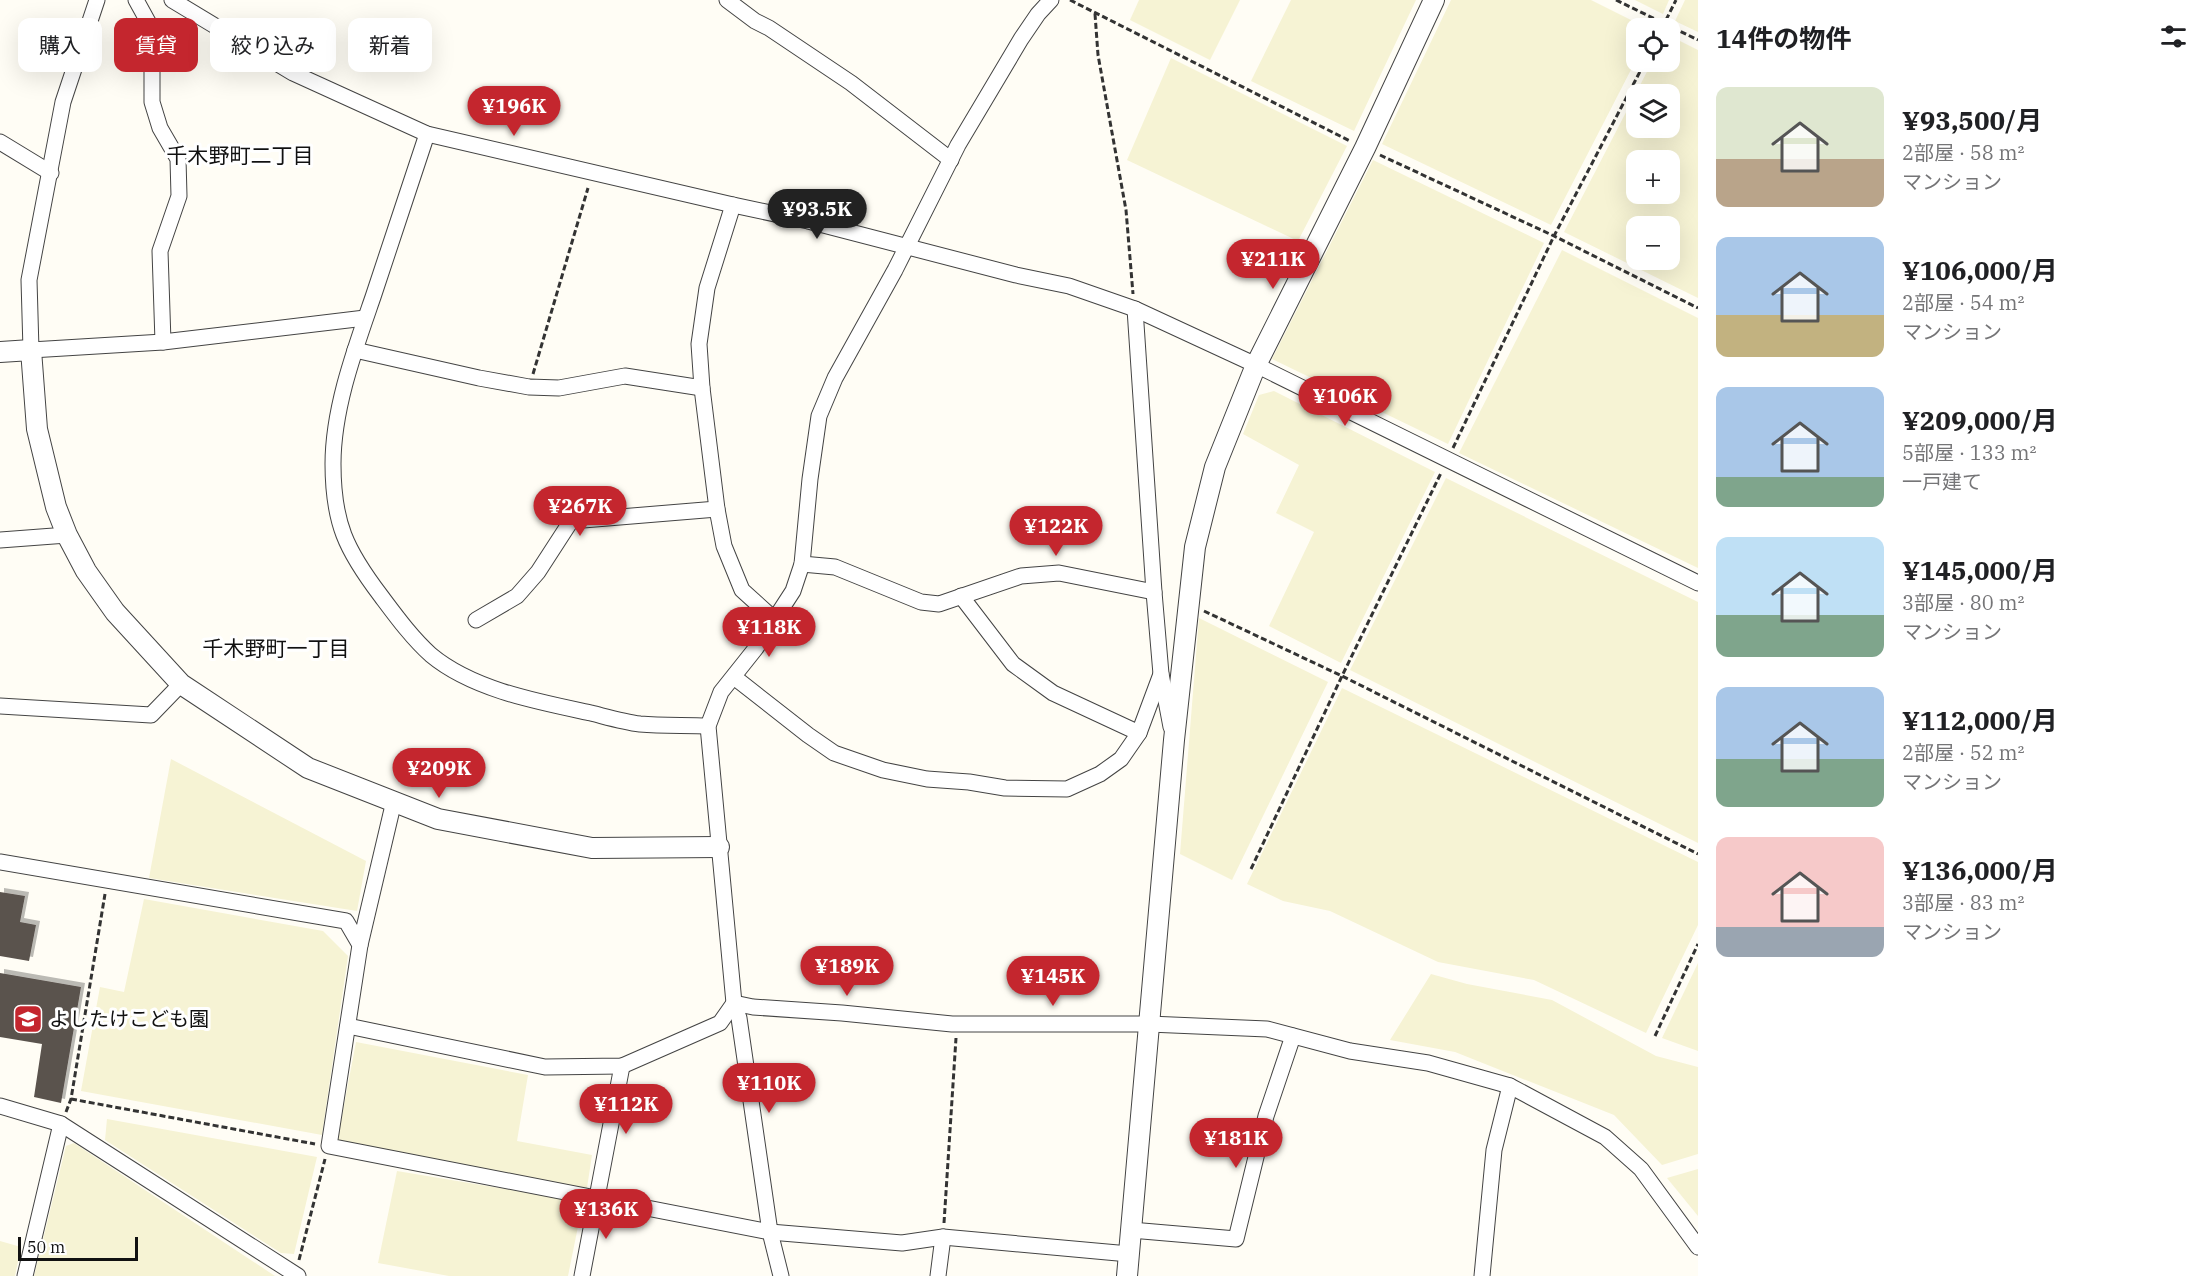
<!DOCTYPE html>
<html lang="ja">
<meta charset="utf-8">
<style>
:root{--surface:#fff;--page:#f6f6f6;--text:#202124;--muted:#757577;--accent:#c4262e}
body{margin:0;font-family:"IBM Plex Serif","Noto Sans JP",serif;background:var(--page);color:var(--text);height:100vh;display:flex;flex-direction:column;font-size:22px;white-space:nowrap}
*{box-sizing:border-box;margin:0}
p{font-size:20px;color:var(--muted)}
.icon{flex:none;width:33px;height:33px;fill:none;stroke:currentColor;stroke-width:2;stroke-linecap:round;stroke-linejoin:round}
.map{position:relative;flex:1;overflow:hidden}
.drawer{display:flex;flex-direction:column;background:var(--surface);width:510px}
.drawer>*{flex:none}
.guide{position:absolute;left:18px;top:18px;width:570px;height:54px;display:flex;gap:12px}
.fabs{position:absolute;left:1626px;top:18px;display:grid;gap:12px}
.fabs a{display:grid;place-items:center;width:54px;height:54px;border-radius:12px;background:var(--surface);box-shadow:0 6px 24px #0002;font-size:30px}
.scale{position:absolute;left:18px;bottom:15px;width:120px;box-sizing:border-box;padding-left:6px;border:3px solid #111;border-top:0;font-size:16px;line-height:21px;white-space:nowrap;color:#111;-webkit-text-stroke:4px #fff;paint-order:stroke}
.price{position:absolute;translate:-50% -51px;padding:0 14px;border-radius:21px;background:var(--accent);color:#fff;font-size:20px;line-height:39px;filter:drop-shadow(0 2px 3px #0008)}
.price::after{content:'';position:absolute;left:50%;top:36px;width:18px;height:14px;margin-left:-9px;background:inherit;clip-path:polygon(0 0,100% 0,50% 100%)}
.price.selected{background:#222;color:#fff}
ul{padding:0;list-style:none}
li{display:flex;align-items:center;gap:18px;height:150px;padding:0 18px}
li span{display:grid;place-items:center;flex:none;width:168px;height:120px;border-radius:12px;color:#555}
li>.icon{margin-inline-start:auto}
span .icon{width:72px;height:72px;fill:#fffc;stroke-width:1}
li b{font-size:26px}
h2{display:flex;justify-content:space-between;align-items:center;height:72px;padding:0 18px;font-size:26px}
.chip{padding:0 21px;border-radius:12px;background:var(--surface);box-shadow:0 6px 24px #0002;font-size:21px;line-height:54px}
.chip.selected{background:var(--accent);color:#fff}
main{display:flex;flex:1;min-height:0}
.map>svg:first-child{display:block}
</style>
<main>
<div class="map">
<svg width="1698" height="1276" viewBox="0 0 1698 1276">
<defs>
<filter id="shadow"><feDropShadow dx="4" dy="-4" stdDeviation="0" flood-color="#0004"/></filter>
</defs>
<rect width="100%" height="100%" fill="#fffdf5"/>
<g fill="#f6f3d4" fill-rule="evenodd">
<path d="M1139 0H1240L1210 60 1130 20Z"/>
<path d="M1291 0H1416L1354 131 1251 81Z"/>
<path d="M1451 0H1591L1647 28H1636V60L1551 225 1382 144Z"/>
<path d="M1635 0H1669L1663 14Z"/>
<path d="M1685 0H1698V32L1675 21Z"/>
<path d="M1670 36 1698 50V298L1564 232 1652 62H1670ZM1636 94H1670V128H1636ZM1636 160H1670V194H1636ZM1636 226H1670V260H1636Z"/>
<path d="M1171 58 1347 146 1298 241 1127 160Z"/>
<path d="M1373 160 1544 243 1448 444 1272 359Z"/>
<path d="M1562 250 1698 318V568L1459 453Z"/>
<path d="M1274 391 1435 472 1341 663 1269 626 1314 532 1276 513 1299 465 1243 434 1259 395Z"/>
<path d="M1446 478 1698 602V843L1350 670Z"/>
<path d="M1199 618 1328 682 1232 880 1180 854Z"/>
<path d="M1342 688 1698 862V925L1646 1033 1534 980 1438 962 1330 911 1283 901 1247 884Z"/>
<path d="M171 759 366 861 357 911 149 878Z"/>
<path d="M144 899 323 931 348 956 322 1135 81 1091 100 987 124 992Z"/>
<path d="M1698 963V1051L1662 1038Z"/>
<path d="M1431 974 1467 984 1552 1000 1656 1056 1698 1067V1154L1662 1165 1614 1115 1455 1052 1390 1040Z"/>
<path d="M356 1042 528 1075 517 1141 592 1155 587 1188 337 1142Z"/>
<path d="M107 1119 317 1157 294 1254 281 1253 105 1140Z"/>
<path d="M74 1143 275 1276H34L66 1146Z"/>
<path d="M1698 1169V1216L1667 1178Z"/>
<path d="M397 1171 583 1202 568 1276H449L378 1263Z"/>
<path d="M0 1241 21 1247 15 1276H0Z"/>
</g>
<g fill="#5a524d" filter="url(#shadow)">
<path d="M0 892 25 896 20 922 36 925 29 961 0 956Z"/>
<path d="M0 973 81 987 61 1103 34 1097 42 1044 0 1037Z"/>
</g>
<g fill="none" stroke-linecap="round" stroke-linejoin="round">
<g stroke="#444" stroke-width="17">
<g id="minor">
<path d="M97 0 63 102 29 280 31 350 163 342 365 318"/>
<path d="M136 0 152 29 154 41 152 57V102L160 128 178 159 179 196 160 251 163 342"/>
<path d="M172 0 293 73 427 134 733 205 808 221 1016 275 1069 286 1135 309 1256 365 1698 583"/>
<path d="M727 0 755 21 769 28 851 83 951 160"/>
<path d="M427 134C409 188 391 243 373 297 355 349 333 408 333 464 333 523 346 550 381 596 396 616 412 638 431 655 473 690 539 702 591 713 607 717 624 722 640 724 662 726 685 725 708 726"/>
<path d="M0 142 51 173"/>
<path d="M733 205 707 288 699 344 702 388 717 509 724 546 742 590 774 619"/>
<path d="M1135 309 1154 592 1161 674 1171 727"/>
<path d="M355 350 479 378 529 387 559 388 625 376 702 388"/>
<path d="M0 540 67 535"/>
<path d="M802 564 835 567 921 602 939 604 1021 576 1059 573 1154 592"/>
<path d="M961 596 1013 664 1053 693 1139 733"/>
<path d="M476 620 517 596 538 572 571 521 717 509"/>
<path d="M734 677 808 735 834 753 883 770 927 779 969 782 1005 788 1067 789 1100 774 1121 759 1139 733 1161 674"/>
<path d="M0 706 151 715 181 684"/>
<path d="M0 862 346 921 360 945 329 1146 770 1232 902 1243 943 1237 1129 1254"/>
<path d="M360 945 394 801"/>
<path d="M734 1003 753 1007 842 1013 952 1024H1149L1267 1029 1350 1051 1428 1063 1510 1086 1605 1137 1641 1169 1698 1247"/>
<path d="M348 1026 545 1067 622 1066 720 1023 734 1003"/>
<path d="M0 1106 61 1124 298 1276"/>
<path d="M1131 1230 1236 1239 1266 1116 1293 1036"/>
<path d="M25 1276 61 1124"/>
<path d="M582 1276 622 1066"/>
<path d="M781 1276 770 1232 739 1018 734 1003 708 726 721 692 756 648 793 591 802 564 810 479 819 416 835 378 895 270 958 145 1021 39 1038 14 1051 0"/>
<path d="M938 1276 943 1237"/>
<path d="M1482 1276 1494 1150 1510 1086"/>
</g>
</g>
<g stroke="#444" stroke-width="22">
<g id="tertiary">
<path d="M0 352 31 350 37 429 56 507 67 535 86 571 115 612 181 684 308 768 438 819 592 848 719 847"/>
<path d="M1127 1276 1174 740 1195 547 1215 467 1256 365 1365 148 1434 0"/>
</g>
</g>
<g stroke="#333" stroke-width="3" stroke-dasharray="6 3" stroke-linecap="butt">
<path d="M1070 0 1350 141"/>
<path d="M1616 0 1698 40"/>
<path d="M1095 14 1098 55 1126 210 1133 294"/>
<path d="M1662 28 1676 0"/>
<path d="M1380 155 1554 236 1698 308"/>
<path d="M533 374 588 188"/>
<path d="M1453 448 1554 236 1645 62"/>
<path d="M1204 611 1342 676 1698 854"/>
<path d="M1251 869 1342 676 1441 473"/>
<path d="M1655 1036 1698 944"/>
<path d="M71 1099 315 1144"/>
<path d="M66 1112 71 1099 105 894"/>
<path d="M944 1223 956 1038"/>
<path d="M299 1260 325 1159"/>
</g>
<use href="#minor" stroke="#fff" stroke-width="15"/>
<use href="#tertiary" stroke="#fff" stroke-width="20"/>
</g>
<defs>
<g id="school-square" transform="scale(1.5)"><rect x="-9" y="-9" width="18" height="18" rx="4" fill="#c4262e" stroke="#fff"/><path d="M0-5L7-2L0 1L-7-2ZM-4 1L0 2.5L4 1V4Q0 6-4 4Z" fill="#fff"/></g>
</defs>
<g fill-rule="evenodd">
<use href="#school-square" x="28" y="1019"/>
</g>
<g text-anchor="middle" stroke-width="6" stroke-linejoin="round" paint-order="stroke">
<g font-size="20" fill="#111" stroke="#fff" text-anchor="start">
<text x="49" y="1026">よしたけこども園</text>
</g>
<g font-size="21" fill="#111" stroke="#fff">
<text x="240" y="163">千木野町二丁目</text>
<text x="276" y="656">千木野町一丁目</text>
</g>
</g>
</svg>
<div class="fabs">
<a><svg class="icon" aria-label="locate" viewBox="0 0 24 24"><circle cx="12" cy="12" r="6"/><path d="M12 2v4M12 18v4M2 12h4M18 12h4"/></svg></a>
<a><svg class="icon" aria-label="layers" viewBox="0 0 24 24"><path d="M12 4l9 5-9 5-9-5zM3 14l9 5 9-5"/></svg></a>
<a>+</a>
<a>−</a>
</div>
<div class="scale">50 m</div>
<b class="price" style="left:514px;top:137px">¥196K</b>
<b class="price selected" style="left:817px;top:240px">¥93.5K</b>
<b class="price" style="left:1273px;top:290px">¥211K</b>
<b class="price" style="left:1345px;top:427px">¥106K</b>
<b class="price" style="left:580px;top:537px">¥267K</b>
<b class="price" style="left:1056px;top:557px">¥122K</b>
<b class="price" style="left:769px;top:658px">¥118K</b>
<b class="price" style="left:439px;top:799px">¥209K</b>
<b class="price" style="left:847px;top:997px">¥189K</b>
<b class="price" style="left:1053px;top:1007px">¥145K</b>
<b class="price" style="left:769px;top:1114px">¥110K</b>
<b class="price" style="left:626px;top:1135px">¥112K</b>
<b class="price" style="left:1236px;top:1169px">¥181K</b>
<b class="price" style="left:606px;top:1240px">¥136K</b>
<div class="guide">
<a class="chip">購入</a>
<a class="chip selected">賃貸</a>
<a class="chip">絞り込み</a>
<a class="chip">新着</a>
</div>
</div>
<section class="drawer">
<h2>14件の物件<svg class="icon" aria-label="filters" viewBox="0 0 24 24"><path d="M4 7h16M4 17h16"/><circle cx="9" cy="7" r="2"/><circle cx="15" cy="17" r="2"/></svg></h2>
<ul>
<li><span style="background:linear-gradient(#dfe7d0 60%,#b9a48a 0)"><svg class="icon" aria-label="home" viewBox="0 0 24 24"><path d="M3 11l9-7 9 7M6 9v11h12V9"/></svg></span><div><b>¥93,500/月</b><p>2部屋 · 58 m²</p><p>マンション</p></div></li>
<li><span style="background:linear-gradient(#a9c7e8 65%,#c2b280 0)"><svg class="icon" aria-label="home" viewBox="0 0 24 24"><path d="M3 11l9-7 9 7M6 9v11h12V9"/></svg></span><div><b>¥106,000/月</b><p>2部屋 · 54 m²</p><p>マンション</p></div></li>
<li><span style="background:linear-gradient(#a9c7e8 75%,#7fa58c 0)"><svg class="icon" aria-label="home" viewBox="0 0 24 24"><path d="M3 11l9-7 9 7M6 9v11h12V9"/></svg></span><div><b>¥209,000/月</b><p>5部屋 · 133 m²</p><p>一戸建て</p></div></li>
<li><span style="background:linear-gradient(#bfe0f5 65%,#7fa58c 0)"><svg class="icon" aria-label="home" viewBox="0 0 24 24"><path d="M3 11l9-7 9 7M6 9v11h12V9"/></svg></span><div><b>¥145,000/月</b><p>3部屋 · 80 m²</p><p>マンション</p></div></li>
<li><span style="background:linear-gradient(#a9c7e8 60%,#7fa58c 0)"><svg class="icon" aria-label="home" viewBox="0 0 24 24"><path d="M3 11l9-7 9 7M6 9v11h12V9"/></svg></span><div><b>¥112,000/月</b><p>2部屋 · 52 m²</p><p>マンション</p></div></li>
<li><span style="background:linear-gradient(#f6c9c9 75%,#9aa5b1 0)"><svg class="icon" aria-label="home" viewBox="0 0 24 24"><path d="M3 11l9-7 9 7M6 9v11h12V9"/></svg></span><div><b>¥136,000/月</b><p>3部屋 · 83 m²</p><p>マンション</p></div></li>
</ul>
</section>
</main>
